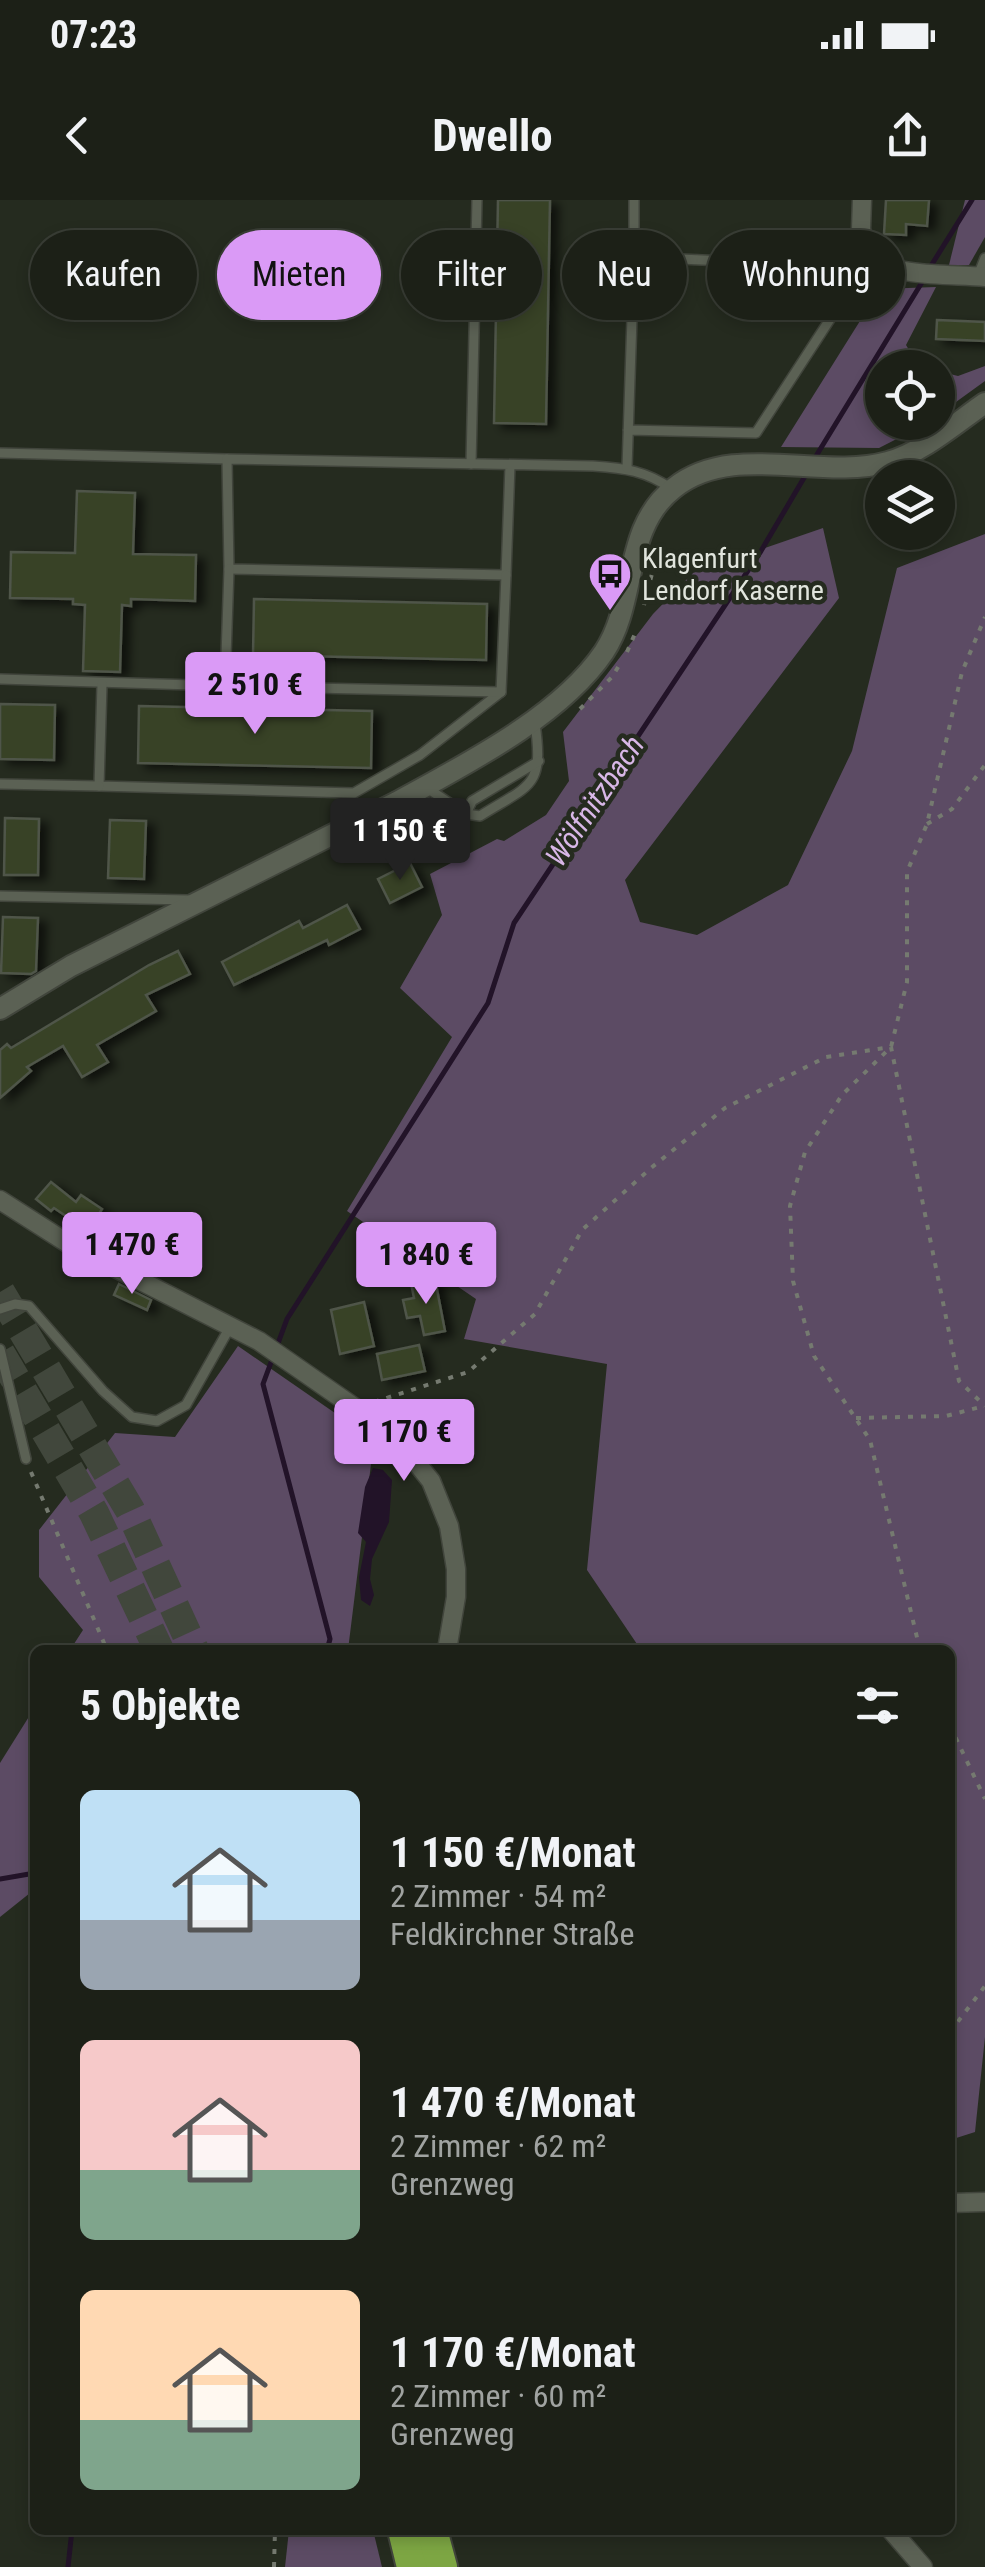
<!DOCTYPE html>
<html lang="de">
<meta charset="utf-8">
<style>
:root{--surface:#1c2017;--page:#292d24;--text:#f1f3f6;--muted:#a0a3a1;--line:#3a3e36;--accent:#da9af6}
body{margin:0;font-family:"Roboto Condensed",sans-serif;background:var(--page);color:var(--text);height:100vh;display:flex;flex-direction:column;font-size:38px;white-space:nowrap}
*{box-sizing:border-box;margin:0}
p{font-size:32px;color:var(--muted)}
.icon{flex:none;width:55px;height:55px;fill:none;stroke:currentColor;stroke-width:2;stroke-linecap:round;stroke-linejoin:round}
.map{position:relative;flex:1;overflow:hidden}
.drawer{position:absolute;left:30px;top:1445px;width:925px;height:890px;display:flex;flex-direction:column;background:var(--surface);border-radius:15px;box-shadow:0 5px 15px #0003,0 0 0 2px var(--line)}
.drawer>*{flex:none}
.banner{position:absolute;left:30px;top:30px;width:925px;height:90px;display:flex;gap:20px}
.buttons{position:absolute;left:865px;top:150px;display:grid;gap:20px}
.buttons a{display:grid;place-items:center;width:90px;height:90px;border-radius:50%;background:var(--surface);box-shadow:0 5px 15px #0003,0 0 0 2px var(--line);font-size:50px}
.price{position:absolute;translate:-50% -85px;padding:0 22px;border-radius:10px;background:var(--accent);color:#111;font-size:32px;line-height:65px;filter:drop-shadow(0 2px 5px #0008)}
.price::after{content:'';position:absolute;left:50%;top:60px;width:30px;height:22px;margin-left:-15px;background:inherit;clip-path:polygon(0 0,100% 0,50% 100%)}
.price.current{background:#222;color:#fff}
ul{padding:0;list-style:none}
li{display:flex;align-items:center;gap:30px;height:250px;padding:0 50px}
li span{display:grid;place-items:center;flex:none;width:280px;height:200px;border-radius:15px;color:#555}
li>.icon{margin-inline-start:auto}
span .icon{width:120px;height:120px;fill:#fffc;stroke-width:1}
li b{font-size:42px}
h2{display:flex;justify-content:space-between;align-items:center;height:120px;padding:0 50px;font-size:42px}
.tag{padding:0 35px;border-radius:45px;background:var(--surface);box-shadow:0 5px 15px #0003,0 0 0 2px var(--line);font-size:35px;line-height:90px}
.tag.current{background:var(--accent);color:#111}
.status{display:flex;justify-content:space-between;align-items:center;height:70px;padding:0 50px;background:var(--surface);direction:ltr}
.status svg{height:28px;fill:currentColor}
header{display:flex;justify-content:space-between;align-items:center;height:130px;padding:0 50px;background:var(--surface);font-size:45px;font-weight:700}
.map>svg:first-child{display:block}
</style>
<div class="status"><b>07:23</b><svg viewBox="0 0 49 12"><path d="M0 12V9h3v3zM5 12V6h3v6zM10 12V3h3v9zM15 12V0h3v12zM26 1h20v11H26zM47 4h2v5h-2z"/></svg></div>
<header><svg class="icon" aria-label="back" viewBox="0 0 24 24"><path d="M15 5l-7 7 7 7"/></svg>Dwello<svg class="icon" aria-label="share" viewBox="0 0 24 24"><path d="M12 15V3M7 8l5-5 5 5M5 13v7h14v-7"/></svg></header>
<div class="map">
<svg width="985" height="2367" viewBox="0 0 985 2367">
<defs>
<filter id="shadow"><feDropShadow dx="8" dy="4.5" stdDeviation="5" flood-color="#0009"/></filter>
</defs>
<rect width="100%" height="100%" fill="#252b1f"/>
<g fill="#5c4b64">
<path d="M965 0H985V37L969 65H949Z"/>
<path d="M936 87 906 145 918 165 927 167 882 168V222L928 223 879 248 781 247 880 89Z"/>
<path d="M985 166V181L938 215V171L958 176Z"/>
<path d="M823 328 839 398 625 680 640 722 697 735 788 685 852 551 897 368 985 334V1837L975 1932 950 1940V1450H641L587 1370 607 1164 464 1139 476 1099 347 1011 452 837 400 788 442 715 430 674 497 639 504 641 546 615 569 581 563 532 653 414 693 373Z"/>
<path d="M238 1146 374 1240 348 1450H70L83 1430 39 1377V1330L115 1233 175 1237Z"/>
<path d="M35 1507V1689L0 1717V1563Z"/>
<path d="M289 2330H373L382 2367H285Z"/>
</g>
<path fill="#221328" d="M373 1268 383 1270 392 1280 389 1322 372 1359 370 1379 374 1395 370 1406 361 1400 359 1377 366 1342 358 1333 365 1287Z"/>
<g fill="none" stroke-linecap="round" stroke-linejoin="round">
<g stroke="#221328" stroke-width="5">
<path d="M929 69 972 0"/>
<path d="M813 261 924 79"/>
<path d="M327 1450 330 1439 263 1184 287 1119 488 803 514 723 761 351 808 271"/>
<path d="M0 1679 35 1673"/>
<path d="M68 2367 72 2330"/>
</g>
</g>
<g fill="#374328" stroke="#4f5548" stroke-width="2.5" filter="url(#shadow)">
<path d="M498 0H550L546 224 494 223Z"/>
<path d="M886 0H929L927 26 906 24V35L884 34Z"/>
<path d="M937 120 985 122V141L936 139Z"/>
<path d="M77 291 135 293 133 354 196 355 195 401 131 399V406L122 405 120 472 83 471 85 405 73 404V399L10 398 11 352 75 353Z"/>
<path d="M254 399 487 404 486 460 253 455Z"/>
<path d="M0 504 55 505 54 560 0 559Z"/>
<path d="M139 506 372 511 371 568 138 563Z"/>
<path d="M5 618 39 619 38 675H4Z"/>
<path d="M110 620 146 621 144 679 108 678Z"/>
<path d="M410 663 422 687 390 703 378 679Z"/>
<path d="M347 705 360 729 329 745 327 740 234 785 222 762 299 721 303 728Z"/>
<path d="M3 717 38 718 36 771 31 774 1 773Z"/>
<path d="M178 751 190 774 146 795 156 811 97 845 108 862 82 877 63 846 27 867 31 871 0 898V850L7 844 11 848 149 765Z"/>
<path d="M51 982 76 1002 81 995 102 1009 88 1031 54 1008 51 1011 36 999Z"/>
<path d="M435 1079 445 1131 424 1135 420 1116 407 1118 403 1100 414 1098 411 1083Z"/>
<path d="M119 1084 151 1100 147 1110 114 1095Z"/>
<path d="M364 1102 374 1146 340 1154 331 1110Z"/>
<path d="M419 1145 425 1171 382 1180 377 1154Z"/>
</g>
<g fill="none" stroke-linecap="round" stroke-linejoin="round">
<g stroke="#41473c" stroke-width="30" stroke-dasharray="30 15" stroke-linecap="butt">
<path d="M0 1092 130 1310 194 1450"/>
<path d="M0 1153 94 1313 159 1450"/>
</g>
<g stroke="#41453c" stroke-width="12">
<g id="service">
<path d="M634 57V0"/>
<path d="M978 76 985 58"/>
<path d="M0 253 227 259"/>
<path d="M471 264 477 0"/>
<path d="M510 265 506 375 229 369 227 259 593 266C625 268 646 271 672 289"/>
<path d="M627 268 634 57 864 67 756 233 628 230"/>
<path d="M0 479 225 486 229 369"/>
<path d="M102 484 99 586 354 593 420 555 501 492"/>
<path d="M225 486 501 492 506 375"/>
<path d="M0 584 99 586"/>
<path d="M427 588 466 614 480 616C531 584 544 588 535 523"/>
<path d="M466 614 472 601 539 561"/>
<path d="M0 696 188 700"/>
<path d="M0 1109 15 1104 29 1106 103 1191 132 1217 157 1221 186 1205 230 1127"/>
<path d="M0 1149 26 1259"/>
</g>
</g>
<g stroke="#41453c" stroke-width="21">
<g id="minor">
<path d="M862 0 861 29 869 60C905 77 946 74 985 77"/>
<path d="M0 1000 72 1046 259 1141 354 1207 407 1251 431 1281 449 1326 456 1369V1397L447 1450"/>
<path d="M950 2003 985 2002"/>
<path d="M891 2330 923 2367"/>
</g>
</g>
<g stroke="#41453c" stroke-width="24">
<path id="tertiary" d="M0 809 71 766 397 602C464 565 560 517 604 452 638 401 622 328 674 288 733 241 820 281 888 262 922 253 956 223 985 203"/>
</g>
<g stroke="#41453c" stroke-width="34">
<g id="motorway">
<path d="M403 2330 412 2367"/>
<path d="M432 2330 442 2367"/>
</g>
</g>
<g stroke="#757a70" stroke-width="4" stroke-dasharray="5 8" stroke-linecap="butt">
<path d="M644 405 660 342"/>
<path d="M627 452 637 429"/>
<path d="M580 509 612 477 620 464"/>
<path d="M927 624 952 609 985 565"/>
<path d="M374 1202 468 1172 535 1114 582 1030 651 968 725 908 826 857 891 847 959 1181 985 1206"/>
<path d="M856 1218 946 1216 984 1206"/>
<path d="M31 1272 107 1450"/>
<path d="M920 1450 870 1240 814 1156 793 1081 790 1006 805 952 842 895 891 847 907 782V672L927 624 962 472 985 417"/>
<path d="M950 1526 985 1599"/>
<path d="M950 1832 985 1786"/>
<path d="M274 2367 275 2330"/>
</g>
<use href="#service" stroke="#5b6154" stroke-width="9"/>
<use href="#minor" stroke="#5b6154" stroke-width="18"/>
<use href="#tertiary" stroke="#5b6154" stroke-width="20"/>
<use href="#motorway" stroke="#7da643" stroke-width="30"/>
</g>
<defs>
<g id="bus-pin" transform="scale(2.25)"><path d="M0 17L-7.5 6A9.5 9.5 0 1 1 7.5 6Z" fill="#da9af6" stroke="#252b1f"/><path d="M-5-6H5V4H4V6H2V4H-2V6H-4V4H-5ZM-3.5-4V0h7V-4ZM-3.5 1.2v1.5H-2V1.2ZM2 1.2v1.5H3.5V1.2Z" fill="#111"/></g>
</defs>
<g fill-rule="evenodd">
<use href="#bus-pin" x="610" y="374"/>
</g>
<g text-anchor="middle" stroke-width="9" stroke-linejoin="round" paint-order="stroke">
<g font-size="28" fill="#e1e5dd" stroke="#252b1f" text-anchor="start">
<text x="642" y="368">Klagenfurt<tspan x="642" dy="32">Lendorf Kaserne</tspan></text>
</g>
<g font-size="30" font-style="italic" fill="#d8b7e7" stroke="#252b1f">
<text transform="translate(595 601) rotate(-56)" y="10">Wölfnitzbach</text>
</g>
</g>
</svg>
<div class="buttons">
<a><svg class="icon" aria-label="locate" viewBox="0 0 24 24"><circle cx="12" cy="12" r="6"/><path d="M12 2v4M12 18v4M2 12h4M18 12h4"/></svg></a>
<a><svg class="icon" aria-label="layers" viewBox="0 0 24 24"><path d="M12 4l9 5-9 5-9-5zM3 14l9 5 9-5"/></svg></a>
</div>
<b class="price" style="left:255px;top:537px">2 510 €</b>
<b class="price current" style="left:400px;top:683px">1 150 €</b>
<b class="price" style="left:132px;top:1097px">1 470 €</b>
<b class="price" style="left:426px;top:1107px">1 840 €</b>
<b class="price" style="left:404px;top:1284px">1 170 €</b>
<div class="banner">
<a class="tag">Kaufen</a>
<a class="tag current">Mieten</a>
<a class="tag">Filter</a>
<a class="tag">Neu</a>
<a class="tag">Wohnung</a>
</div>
<section class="drawer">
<h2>5 Objekte<svg class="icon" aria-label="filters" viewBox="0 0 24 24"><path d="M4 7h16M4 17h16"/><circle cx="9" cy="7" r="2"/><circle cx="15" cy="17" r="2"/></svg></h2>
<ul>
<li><span style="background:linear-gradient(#bfe0f5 65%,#9aa5b1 0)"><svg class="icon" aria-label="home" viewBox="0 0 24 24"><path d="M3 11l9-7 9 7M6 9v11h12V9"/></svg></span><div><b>1 150 €/Monat</b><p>2 Zimmer · 54 m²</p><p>Feldkirchner Straße</p></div></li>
<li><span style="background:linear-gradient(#f6c9c9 65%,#7fa58c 0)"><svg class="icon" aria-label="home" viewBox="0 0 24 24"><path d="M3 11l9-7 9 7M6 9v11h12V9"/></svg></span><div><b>1 470 €/Monat</b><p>2 Zimmer · 62 m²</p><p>Grenzweg</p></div></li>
<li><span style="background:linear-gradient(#ffd9b3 65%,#7fa58c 0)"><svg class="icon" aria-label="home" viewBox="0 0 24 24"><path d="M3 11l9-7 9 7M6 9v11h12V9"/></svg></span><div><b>1 170 €/Monat</b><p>2 Zimmer · 60 m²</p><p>Grenzweg</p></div></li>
</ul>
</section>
</div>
